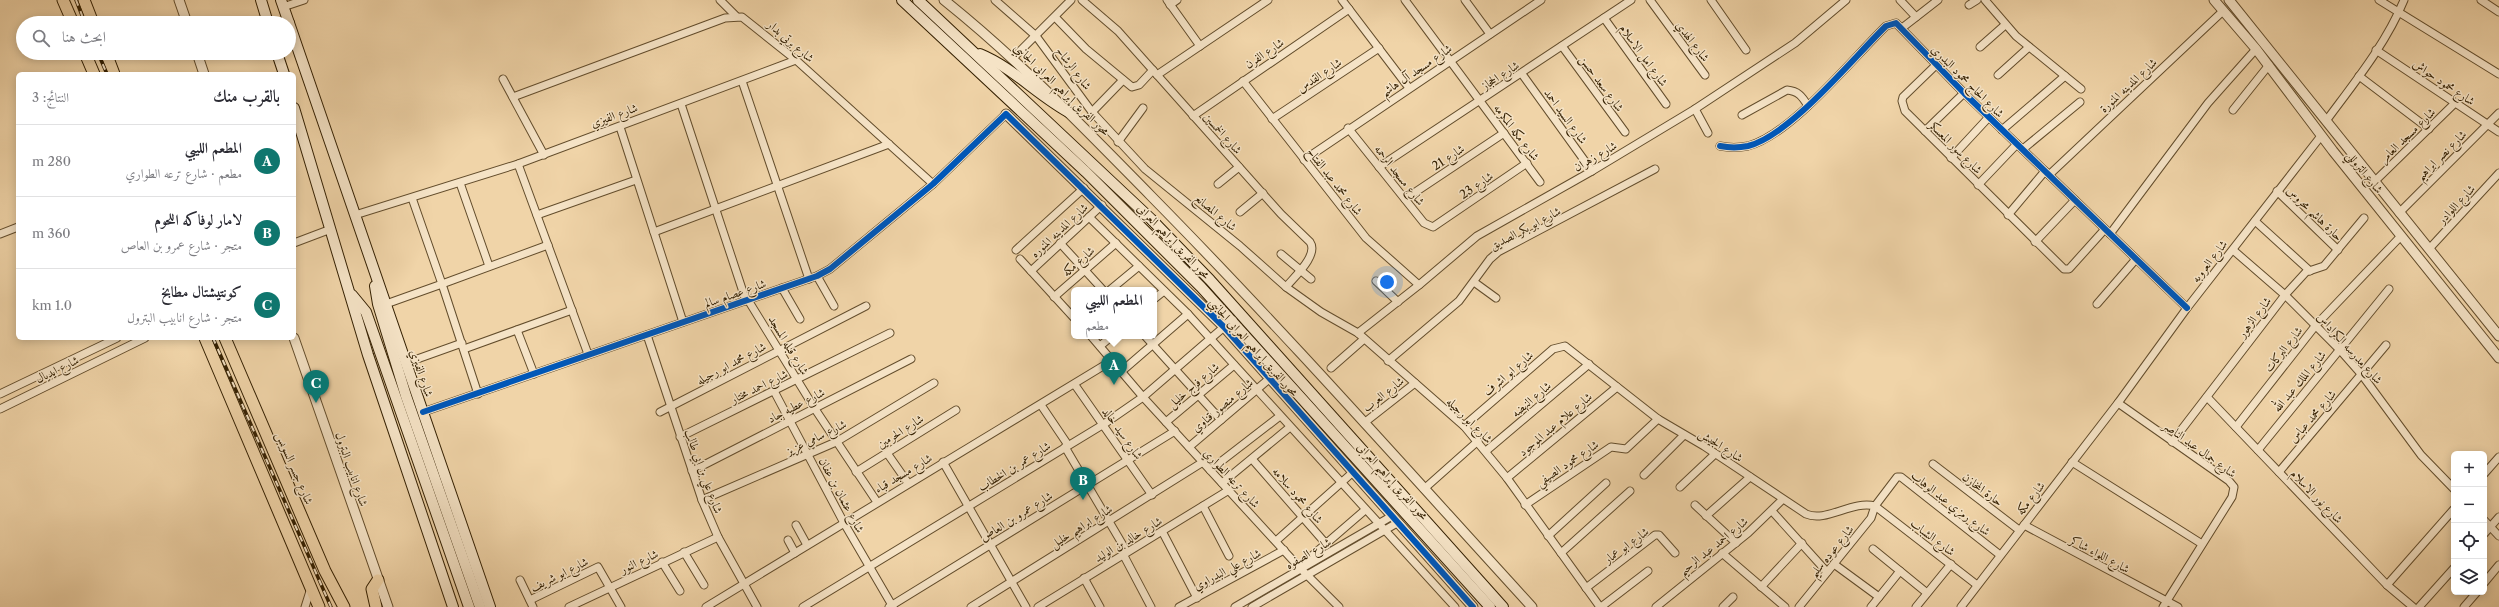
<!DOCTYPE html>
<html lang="ar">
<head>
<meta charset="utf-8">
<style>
	body { margin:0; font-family:"Libre Caslon Text",Amiri,serif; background:#f7f7f7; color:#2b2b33; direction:rtl }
	.controls { position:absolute; right:12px; bottom:12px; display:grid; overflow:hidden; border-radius:6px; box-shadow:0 2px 10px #0003 }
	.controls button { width:36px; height:36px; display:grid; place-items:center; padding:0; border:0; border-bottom:1px solid #e1e1e2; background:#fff; color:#2b2b33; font:20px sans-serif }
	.you { position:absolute; left:1387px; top:282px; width:14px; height:14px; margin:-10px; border:3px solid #fff; border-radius:50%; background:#1a73e8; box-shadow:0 0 0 6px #1a73e833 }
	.badge { display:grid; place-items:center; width:26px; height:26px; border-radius:50%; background:#0f766e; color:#fff; font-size:13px; font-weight:700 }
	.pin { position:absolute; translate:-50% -33px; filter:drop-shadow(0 1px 2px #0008) }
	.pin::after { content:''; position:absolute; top:21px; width:14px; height:12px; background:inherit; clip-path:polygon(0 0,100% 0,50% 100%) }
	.popup { position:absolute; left:1071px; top:287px; width:86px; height:52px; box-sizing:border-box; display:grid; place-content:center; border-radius:6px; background:#fff; filter:drop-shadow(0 1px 3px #0005); font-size:13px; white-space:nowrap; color:#7c7c81 }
	.popup b { font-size:15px; color:#2b2b33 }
	.popup::after { content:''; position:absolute; left:50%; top:100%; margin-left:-8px; border:8px solid transparent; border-top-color:#fff }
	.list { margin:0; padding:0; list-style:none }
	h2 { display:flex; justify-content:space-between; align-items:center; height:52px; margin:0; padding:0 16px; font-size:17px }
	h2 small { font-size:13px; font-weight:400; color:#7c7c81 }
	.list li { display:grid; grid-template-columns:26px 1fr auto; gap:12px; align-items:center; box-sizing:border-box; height:72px; padding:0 16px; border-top:1px solid #e1e1e2 }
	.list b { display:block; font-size:15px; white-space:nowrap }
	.list p { margin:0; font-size:13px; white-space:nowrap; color:#7c7c81 }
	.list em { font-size:13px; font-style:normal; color:#7c7c81 }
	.icon { flex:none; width:22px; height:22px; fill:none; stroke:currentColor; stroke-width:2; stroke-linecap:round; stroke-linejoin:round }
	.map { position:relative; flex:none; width:2499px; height:607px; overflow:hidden; direction:ltr }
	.search { position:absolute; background:#fff; box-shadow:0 2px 10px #0003; left:16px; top:16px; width:280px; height:44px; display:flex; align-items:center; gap:10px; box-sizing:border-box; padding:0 14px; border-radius:22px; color:#7c7c81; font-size:15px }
	.panel { position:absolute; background:#fff; box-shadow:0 2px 10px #0003; left:16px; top:72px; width:280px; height:268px; border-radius:6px; direction:rtl }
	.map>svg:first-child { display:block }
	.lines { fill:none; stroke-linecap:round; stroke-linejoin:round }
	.minor-casing { stroke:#634d2c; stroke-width:9 }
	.tertiary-casing { stroke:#634d2c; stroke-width:11 }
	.secondary-casing { stroke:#342002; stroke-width:12 }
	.primary-casing { stroke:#342002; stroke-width:13 }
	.minor { stroke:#f5e3c6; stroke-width:7 }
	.tertiary { stroke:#f5e3c6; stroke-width:9 }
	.secondary { stroke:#f5e3c6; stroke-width:10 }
	.primary { stroke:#f0d4a8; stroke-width:11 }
	.rail-casing { stroke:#342002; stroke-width:3.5 }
	.rail { stroke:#f5e3c6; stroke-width:2; stroke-dasharray:6; stroke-linecap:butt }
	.cycleway-casing { stroke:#f5e3c6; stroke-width:8 }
	.cycleway { stroke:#0057b8; stroke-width:6 }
	.labels { text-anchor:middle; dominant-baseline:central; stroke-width:3; stroke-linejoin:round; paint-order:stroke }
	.street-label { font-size:12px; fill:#342002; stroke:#f5e3c6 }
</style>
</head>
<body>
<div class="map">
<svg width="2499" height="607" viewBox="0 0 2499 607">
	<rect width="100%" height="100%" fill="#f0d4a8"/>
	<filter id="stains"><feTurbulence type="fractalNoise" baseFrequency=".005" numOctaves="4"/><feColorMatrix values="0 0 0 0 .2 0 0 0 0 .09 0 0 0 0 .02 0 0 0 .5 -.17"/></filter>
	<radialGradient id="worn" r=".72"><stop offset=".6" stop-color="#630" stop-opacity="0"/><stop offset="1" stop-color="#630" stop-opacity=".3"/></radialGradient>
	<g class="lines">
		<defs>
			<g id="minor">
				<polyline points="720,0 736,16"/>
				<polyline points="995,0 1036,36 1092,112 1145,169 1240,246 1286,287 1321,312 1358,333 1464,426 1507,478 1600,607"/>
				<path d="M1082,0L1118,31L1281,214L1310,242C1319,255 1294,277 1286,287"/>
				<polyline points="1167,0 1200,46"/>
				<polyline points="1342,0 1409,88"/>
				<polyline points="1405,0 1540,182"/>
				<polyline points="1465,0 1490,34"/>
				<polyline points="1650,0 1705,75"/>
				<polyline points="1711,0 1746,50"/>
				<polyline points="1900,0 1916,17"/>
				<polyline points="1985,0 2016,36 2081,89"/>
				<polyline points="2379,0 2499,74"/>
				<polyline points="2481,0 2499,12"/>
				<polyline points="1170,5 1177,0"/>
				<polyline points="1969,5 1977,0"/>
				<polyline points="283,7 304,0"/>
				<polyline points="1056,18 1086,49 1132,87 1139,85 1153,70"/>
				<polyline points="1604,18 1666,104"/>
				<polyline points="1902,28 1938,0"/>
				<polyline points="1562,46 1625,132"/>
				<polyline points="1980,47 2005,25"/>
				<polyline points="2376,50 2499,132"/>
				<polyline points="1013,58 1071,0"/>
				<polyline points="1936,65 1903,97 1902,101 1905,111 2064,269 2069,269 2105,229"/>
				<polyline points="1522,74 1592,171"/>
				<polyline points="1157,75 1268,0"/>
				<polyline points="1998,75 2029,47"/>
				<polyline points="2359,76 2429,129"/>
				<polyline points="503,79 544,155"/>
				<polyline points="742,81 809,279"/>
				<polyline points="1243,81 1366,238 1419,285"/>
				<polyline points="513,97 725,18 742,17 796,60 933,184"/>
				<polyline points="681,104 746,301"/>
				<polyline points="1695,109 1708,133"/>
				<polyline points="2233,110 2269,65"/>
				<polyline points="1092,112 1123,80"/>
				<path d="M1742,115L1787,90C1798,91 1802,96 1808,106"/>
				<polyline points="1193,116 1349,9"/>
				<polyline points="1272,119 1379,48"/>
				<path d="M2326,121C2354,83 2386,44 2404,0"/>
				<polyline points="620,127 683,322"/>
				<polyline points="1348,128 1424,223 1433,227 1527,163"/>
				<polyline points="2002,130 2065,76"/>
				<polyline points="1925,131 1964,93"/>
				<polyline points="1118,142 1143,108"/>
				<path d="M1720,146C1730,148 1738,148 1748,146C1791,135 1853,58 1886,26L1896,23L1964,93L2187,308"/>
				<polyline points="2023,149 2080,102"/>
				<polyline points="1951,158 1989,117"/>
				<polyline points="1304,160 1541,0"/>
				<polyline points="518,164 588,354"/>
				<polyline points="1379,167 1631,0"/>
				<polyline points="2049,175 2223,11"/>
				<polyline points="2374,182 2455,103"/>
				<polyline points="460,183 489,266"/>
				<polyline points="1218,184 1239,167"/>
				<polyline points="1978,185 2017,144"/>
				<polyline points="2277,191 2338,250"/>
				<polyline points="1405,199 1504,133"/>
				<polyline points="1240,212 1263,193"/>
				<polyline points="2399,213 2499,113"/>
				<polyline points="355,215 518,164 796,60"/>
				<polyline points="537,215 636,180"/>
				<polyline points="2008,215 2045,171"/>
				<polyline points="1089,217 1188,314 1455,607"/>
				<polyline points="2255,221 2310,271"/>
				<polyline points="654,232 889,144"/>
				<polyline points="0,234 18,227"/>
				<polyline points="2110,234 2208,103 2256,49"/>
				<polyline points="2035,242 2075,200"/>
				<polyline points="294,243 331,229"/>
				<polyline points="1060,243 1103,290"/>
				<polyline points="2429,249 2499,173"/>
				<polyline points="1016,250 1084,188"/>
				<polyline points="2233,250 2285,295 2340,350 2362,375 2421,455 2454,489"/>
				<polyline points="1281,254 1311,279"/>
				<polyline points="1020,259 1074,318"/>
				<polyline points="1031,271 1102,205"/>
				<polyline points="817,276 834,306"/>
				<polyline points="1376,281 1398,302"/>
				<polyline points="1474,282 1496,298"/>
				<polyline points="782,288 800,319"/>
				<polyline points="1110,290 1139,266"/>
				<polyline points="1054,297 1116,243"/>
				<polyline points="1154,299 1164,291"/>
				<polyline points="748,300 815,409 877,502"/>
				<polyline points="386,304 442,284 412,198"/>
				<polyline points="2097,304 2136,259"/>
				<polyline points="517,330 534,374"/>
				<polyline points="1358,333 1419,285 1477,236 1592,171 1695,109 1795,43 1846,0"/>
				<polyline points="647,335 702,500 718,537 757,607"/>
				<polyline points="1091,336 1143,397 1299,567 1339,607"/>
				<polyline points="1145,336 1221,420"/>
				<polyline points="1100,346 1112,336"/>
				<polyline points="464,349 572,310"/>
				<polyline points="1388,361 1459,301 1490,259 1498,252 1655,169"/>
				<polyline points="406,363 462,343"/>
				<polyline points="1331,368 1364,339"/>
				<polyline points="1122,371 1188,314"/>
				<polyline points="1075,385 1152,495"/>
				<polyline points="774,391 844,523 893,607"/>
				<polyline points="0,394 117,338"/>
				<polyline points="478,394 442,284 548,245"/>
				<polyline points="2207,397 2387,585 2413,607"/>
				<polyline points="2118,403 2229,481 2234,487 2232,497 2163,607"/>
				<polyline points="1041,405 1068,445"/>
				<polyline points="0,409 145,338"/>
				<polyline points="423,412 817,276 830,269 933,184 1006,114"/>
				<polyline points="660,412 866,306"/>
				<polyline points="1166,422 1234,365"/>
				<polyline points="1364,423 1415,383"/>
				<path d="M1464,426L1553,349L1565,346L1658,419L1704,446L1806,514C1826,523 1852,500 1875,506L1977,585"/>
				<polyline points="2236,427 2316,325 2401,236"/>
				<polyline points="680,437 890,333"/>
				<polyline points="2172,442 2285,295 2306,272 2324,266 2364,218"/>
				<polyline points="1065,447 1127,552"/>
				<polyline points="1189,447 1269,379"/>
				<polyline points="2258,450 2389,289"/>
				<polyline points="1486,451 1589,364"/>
				<polyline points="887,453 908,483"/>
				<polyline points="1252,459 1327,545"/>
				<polyline points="943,462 1026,607"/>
				<polyline points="2072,462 2202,544"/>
				<polyline points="1933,464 2019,530"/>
				<polyline points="1210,470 1280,416"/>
				<polyline points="692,471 911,359"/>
				<polyline points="856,472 956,410"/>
				<polyline points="2279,472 2386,345"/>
				<polyline points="2484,474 2499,457"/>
				<polyline points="1644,475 1684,435"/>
				<polyline points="1507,478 1617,387"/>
				<polyline points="1222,483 1290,427"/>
				<polyline points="1680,487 1715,454"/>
				<polyline points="1424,489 1478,441"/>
				<polyline points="702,500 836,442 934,383"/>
				<polyline points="1525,505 1611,447 1626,449 1658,419"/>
				<polyline points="1695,505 1736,543"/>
				<polyline points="1203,506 1229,556"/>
				<polyline points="1772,511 1827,572"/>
				<polyline points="1706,516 1750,477"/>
				<polyline points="2484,520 2499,536"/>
				<polyline points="796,525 807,545"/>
				<polyline points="2024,525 2178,607"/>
				<polyline points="1162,531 1197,598"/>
				<polyline points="2484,534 2499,517"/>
				<polyline points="1548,536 1606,483"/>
				<polyline points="788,540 795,553"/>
				<polyline points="1276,541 1352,473"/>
				<polyline points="1873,549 1927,593"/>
				<polyline points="684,552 704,585"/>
				<polyline points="1561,553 1630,491"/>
				<polyline points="1722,553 1785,607"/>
				<polyline points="1123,554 1151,607"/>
				<polyline points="662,562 680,591"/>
				<polyline points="1834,564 1879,597"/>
				<polyline points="1299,567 1365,510"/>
				<polyline points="1084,578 1100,607"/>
				<polyline points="520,580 533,607"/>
				<polyline points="2484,583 2499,565"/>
				<polyline points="2387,585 2454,509"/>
				<polyline points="1761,587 1802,543"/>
				<polyline points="1586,588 1655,535 1659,535 1675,553"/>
				<polyline points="530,600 598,567 621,607"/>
				<polyline points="305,607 311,588"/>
				<polyline points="569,607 718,537"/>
				<polyline points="706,607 1113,360"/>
				<polyline points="803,607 1104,424 1143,397 1224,327"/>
				<polyline points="889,607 1175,431"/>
				<polyline points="971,607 1203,462"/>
				<polyline points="1038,607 1229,490"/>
				<polyline points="1179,607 1284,550"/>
				<polyline points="1235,607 1392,516"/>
				<polyline points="1252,607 1397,523"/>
				<polyline points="1601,607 1648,571"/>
				<polyline points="1656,607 1748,533 1782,500"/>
				<polyline points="1723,607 1733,597"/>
				<polyline points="1799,607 1871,518 1875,506 1897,477 1901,477 2000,555"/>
				<polyline points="1871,607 1900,571"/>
				<polyline points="1916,607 1951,564"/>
				<polyline points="1961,607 2118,403 2187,308 2321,136"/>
				<polyline points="2419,607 2454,568"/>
				<polyline points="2464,607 2477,592"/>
			</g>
			<g id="tertiary">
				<polyline points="179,0 187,23"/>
				<path d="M944,0C1019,60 1084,128 1151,196C1282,329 1406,469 1532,607"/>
				<polyline points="2214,0 2256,49 2333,151 2499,358"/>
				<polyline points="2229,0 2499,336"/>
				<polyline points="197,53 204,74"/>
				<polyline points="1006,114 1224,327 1473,607"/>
				<polyline points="294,338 388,607"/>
			</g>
			<g id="secondary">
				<polyline points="261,0 268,23"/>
				<polyline points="281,0 289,23"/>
				<polyline points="902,0 1086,172 1201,287 1490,607"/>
				<polyline points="918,0 1151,219 1210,280 1503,607"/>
				<polyline points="289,23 490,607"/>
				<polyline points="277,53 284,74"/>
				<path d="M980,54C1014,68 1039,97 1072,114"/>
				<polyline points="294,108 368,355 453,607"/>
				<polyline points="375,286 378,304 406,396 480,607"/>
				<polyline points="352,295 366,312 469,607"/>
				<polyline points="1224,327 1232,321"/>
			</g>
			<g id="primary">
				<polyline points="63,0 73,23"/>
				<polyline points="84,0 93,23"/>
				<polyline points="85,53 94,74"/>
				<polyline points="106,53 114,74"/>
				<polyline points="205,338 319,607"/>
				<polyline points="225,338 325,571 344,607"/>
				<polyline points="376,607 372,589 378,580"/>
			</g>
		</defs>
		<use href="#minor" class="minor-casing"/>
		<use href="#tertiary" class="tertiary-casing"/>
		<use href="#secondary" class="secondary-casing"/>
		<use href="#primary" class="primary-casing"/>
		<use href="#minor" class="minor"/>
		<use href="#tertiary" class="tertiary"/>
		<use href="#secondary" class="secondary"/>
		<use href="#primary" class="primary"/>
		<defs>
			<g id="rail">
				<polyline points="76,0 85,23"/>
				<polyline points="98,53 107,74"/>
				<polyline points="213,338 331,607"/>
			</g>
		</defs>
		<use href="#rail" class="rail-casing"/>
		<use href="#rail" class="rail"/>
		<defs>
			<g id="cycleway">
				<path d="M1720,146C1730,148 1738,148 1748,146C1791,135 1853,58 1886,26L1896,23L1964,93L2187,308"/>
				<polyline points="423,412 817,276 830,269 933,184 1006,114 1224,327 1473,607"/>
			</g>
		</defs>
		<use href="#cycleway" class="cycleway-casing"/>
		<use href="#cycleway" class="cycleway"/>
	</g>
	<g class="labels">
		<g class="street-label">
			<text transform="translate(791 41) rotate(41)">شارع برتي بدار</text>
			<text transform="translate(1693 41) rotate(53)">شارع الهدي</text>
			<text transform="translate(1264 53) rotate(-34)">شارع الفرن</text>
			<text transform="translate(1644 55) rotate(54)">شارع امل الاسلام</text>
			<text transform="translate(1074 68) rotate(53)">شارع الرشاح</text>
			<text transform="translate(1416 70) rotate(-34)">شارع مسجد آل هاشم</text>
			<text transform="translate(1319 75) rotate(-34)">شارع القدس</text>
			<text transform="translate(1500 75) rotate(-33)">شارع الحجاز</text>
			<text transform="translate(1968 81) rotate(45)">شارع الحاج محمود البدري</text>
			<text transform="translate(2444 82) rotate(34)">شارع محمود حواش</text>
			<text transform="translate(1602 83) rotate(54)">شارع سعد حسن</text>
			<text transform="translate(2128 85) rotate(-43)">شارع المدينه المنورة</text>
			<text transform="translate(1062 89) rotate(44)">محور الفريق إبراهيم العرابى الجانبي</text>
			<text transform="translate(614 115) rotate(-20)">شارع الفيزي</text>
			<text transform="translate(1566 116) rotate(54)">شارع السيد احمد</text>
			<text transform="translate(1517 132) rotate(53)">شارع مكه المكرمه</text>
			<text transform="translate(1223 133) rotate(48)">شارع الخمسين</text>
			<text transform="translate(2407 135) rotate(-44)">شارع مسجد العامر</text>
			<text transform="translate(1956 147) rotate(45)">شارع سور المعسكر</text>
			<text transform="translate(2441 155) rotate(-45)">شارع نصر ابراهيم</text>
			<text transform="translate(1595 156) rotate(-30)">شارع زهران</text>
			<text transform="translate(1448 157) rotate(-34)">شارع 21</text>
			<text transform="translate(2365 172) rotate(51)">شارع التروللي</text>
			<text transform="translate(1400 175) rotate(52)">شارع مسجد الرحمه</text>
			<text transform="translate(1335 181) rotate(52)">شارع محمد عبد الفتاح</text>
			<text transform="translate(1476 185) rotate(-35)">شارع 23</text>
			<text transform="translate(2456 204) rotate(-47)">شارع اللوادر</text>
			<text transform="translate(1216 212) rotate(40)">شارع المصانع</text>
			<text transform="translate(2315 213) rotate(44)">حارة هاشم محروس</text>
			<text transform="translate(1525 228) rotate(-28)">شارع ابو بكر الصديق</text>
			<text transform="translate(1059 230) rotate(-43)">شارع المدينه المنوره</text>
			<text transform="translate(1174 241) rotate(46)">محور الفريق إبراهيم العرابى</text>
			<text transform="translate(1078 261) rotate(-41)">شارع مكه</text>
			<text transform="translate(2209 261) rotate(-52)">شارع العروبه</text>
			<text transform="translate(735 293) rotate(-19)">شارع عصام سالم</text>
			<text transform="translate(2254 317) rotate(-53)">شارع الزهور</text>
			<text transform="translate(789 345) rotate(59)">شارع قبله المسجد</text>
			<text transform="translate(1254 347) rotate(48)">محور الفريق إبراهيم العرابى الجانبي</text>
			<text transform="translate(2350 348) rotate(48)">شارع مدرسه الكراداس</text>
			<text transform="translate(2283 349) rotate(-52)">شارع البركات</text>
			<text transform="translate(731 363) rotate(-28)">شارع محمد ابو رجيله</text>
			<text transform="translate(57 369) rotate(-26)">شارع ايديال</text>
			<text transform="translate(422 373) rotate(71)">شارع الفيزي</text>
			<text transform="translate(1508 373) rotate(-41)">شارع ابو اشرف</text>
			<text transform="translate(2299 381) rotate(-50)">شارع الملك عبد الله</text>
			<text transform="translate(1193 385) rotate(-40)">شارع فرج خليل</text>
			<text transform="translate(759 386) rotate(-26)">شارع احمد مختار</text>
			<text transform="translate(1383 394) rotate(-38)">شارع العرب</text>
			<text transform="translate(1531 399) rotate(-40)">شارع النهضه</text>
			<text transform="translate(796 405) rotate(-27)">شارع عطيه جاد</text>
			<text transform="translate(1222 405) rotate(-40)">شارع منصور قناوي</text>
			<text transform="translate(2312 416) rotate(-49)">شارع محمد عباس</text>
			<text transform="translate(1470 420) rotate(45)">شارع ابو رجيله</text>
			<text transform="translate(1555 424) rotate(-40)">شارع علام عبد الموجود</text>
			<text transform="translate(900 431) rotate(-32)">شارع الحرمين</text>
			<text transform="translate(1123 433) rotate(55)">شارع سيد خالد</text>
			<text transform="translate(816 437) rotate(-26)">شارع سامي عزيز</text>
			<text transform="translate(1721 445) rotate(33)">شارع الجيش</text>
			<text transform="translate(2200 449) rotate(36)">شارع جمال عبد الناصر</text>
			<text transform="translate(1567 463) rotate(-34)">شارع محمود الصيفي</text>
			<text transform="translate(1014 466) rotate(-32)">شارع عمر بن الخطاب</text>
			<text transform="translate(295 468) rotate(67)">شارع جسر السويس</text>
			<text transform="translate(352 469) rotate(71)">شارع انابيب البترول</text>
			<text transform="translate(704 471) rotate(70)">شارع علي بن ابي طالب</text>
			<text transform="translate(903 473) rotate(-31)">شارع مسجد قباء</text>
			<text transform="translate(1232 478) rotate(47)">شارع ترعه الطواري</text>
			<text transform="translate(1393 481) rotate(48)">محور الفريق إبراهيم العرابى</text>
			<text transform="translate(1983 489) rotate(37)">حارة المخازن</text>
			<text transform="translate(842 495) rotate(62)">شارع عثمان بن عفان</text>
			<text transform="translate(1298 495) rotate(49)">شارع محمود سلامه</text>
			<text transform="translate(2317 496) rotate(46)">شارع نور الاسلام</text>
			<text transform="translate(2030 498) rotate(-52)">شارع مكه</text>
			<text transform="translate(1951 503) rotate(38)">شارع رمزي عبد الوهاب</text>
			<text transform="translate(1016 516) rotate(-32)">شارع عمرو بن العاص</text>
			<text transform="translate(1081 526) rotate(-32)">شارع ابراهيم خليل</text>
			<text transform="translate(1933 537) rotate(37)">شارع الشباب</text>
			<text transform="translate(1128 539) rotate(-31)">شارع خالد بن الوليد</text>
			<text transform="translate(1626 545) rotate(-36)">شارع ابو عمار</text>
			<text transform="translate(1713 546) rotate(-39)">شارع احمد عبد الرحيم</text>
			<text transform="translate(1831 551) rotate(-51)">شارع عوده سليم</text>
			<text transform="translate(1308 553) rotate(-30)">شارع الصفوه</text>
			<text transform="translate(2100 554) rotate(28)">شارع اللواء شاكر</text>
			<text transform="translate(639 561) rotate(-25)">شارع النور</text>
			<text transform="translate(1227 569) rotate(-28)">شارع علي البدراوي</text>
			<text transform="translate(559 574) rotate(-26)">شارع ابو شريف</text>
		</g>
	</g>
	<rect width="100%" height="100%" filter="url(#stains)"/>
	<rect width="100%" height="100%" fill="url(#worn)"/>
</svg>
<div class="controls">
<button>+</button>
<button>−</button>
<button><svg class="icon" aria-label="locate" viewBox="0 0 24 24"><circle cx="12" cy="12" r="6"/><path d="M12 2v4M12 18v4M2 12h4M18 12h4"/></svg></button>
<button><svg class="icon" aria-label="layers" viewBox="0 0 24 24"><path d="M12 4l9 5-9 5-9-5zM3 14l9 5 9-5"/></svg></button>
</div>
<div class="you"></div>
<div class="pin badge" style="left:1114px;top:385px">A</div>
<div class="popup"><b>المطعم الليبي</b>مطعم</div>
<div class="pin badge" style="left:1083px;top:500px">B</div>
<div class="pin badge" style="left:316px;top:403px">C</div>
<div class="search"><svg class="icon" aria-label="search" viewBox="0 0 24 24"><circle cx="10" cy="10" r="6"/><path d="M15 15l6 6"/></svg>ابحث هنا</div>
<section class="panel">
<h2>بالقرب منك<small>النتائج: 3</small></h2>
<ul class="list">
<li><span class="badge">A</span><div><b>المطعم الليبي</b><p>مطعم · شارع ترعه الطواري</p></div><em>280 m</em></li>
<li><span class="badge">B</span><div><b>لامار لوفاكه اللحوم</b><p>متجر · شارع عمرو بن العاص</p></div><em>360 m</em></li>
<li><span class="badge">C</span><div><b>كونتيشتال مطابخ</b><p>متجر · شارع انابيب البترول</p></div><em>1.0 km</em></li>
</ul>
</section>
</div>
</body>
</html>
